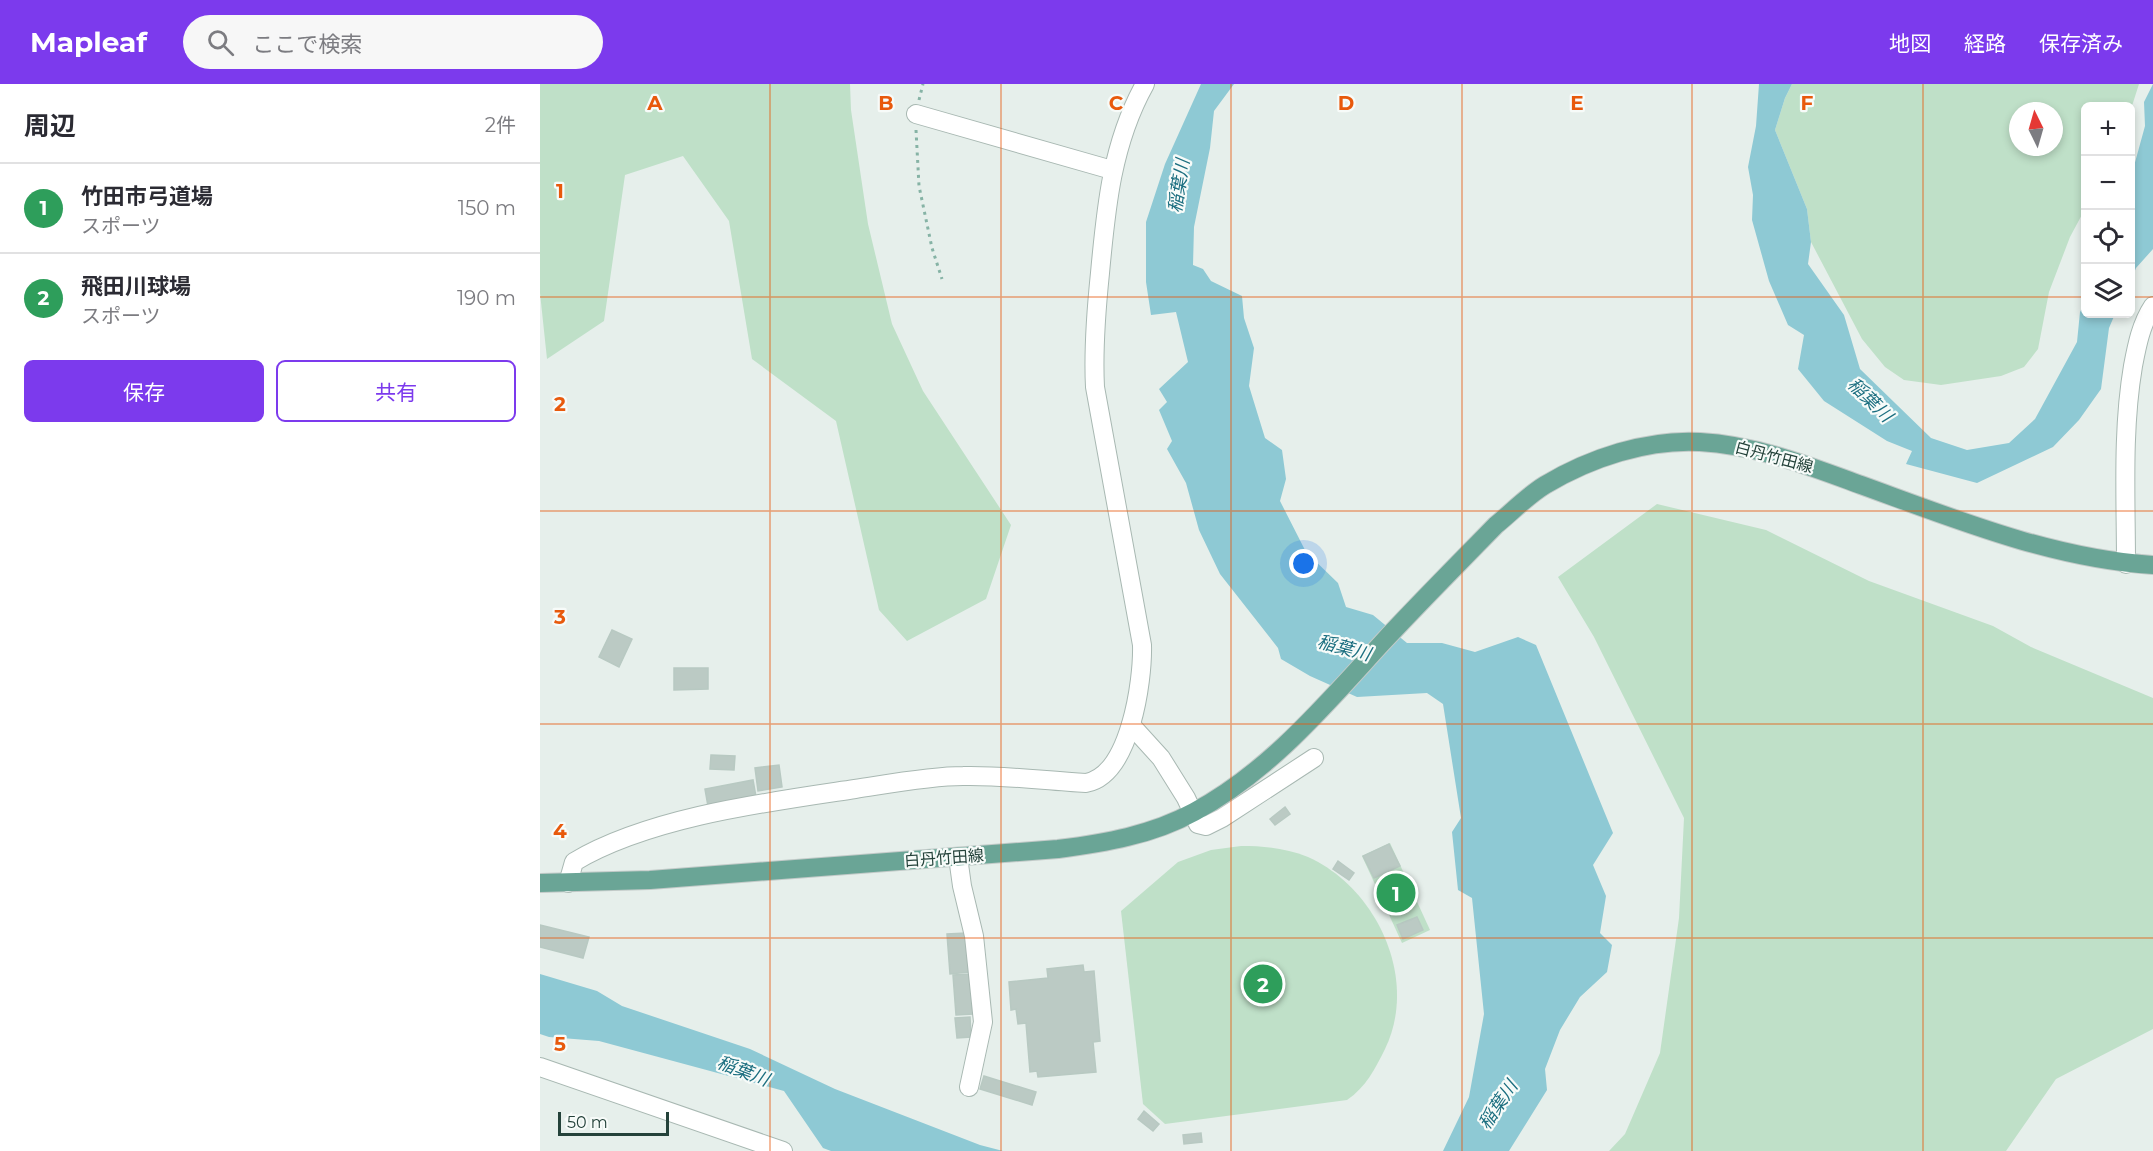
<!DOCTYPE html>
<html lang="ja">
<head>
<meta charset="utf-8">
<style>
	body { margin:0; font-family:Montserrat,"Noto Sans JP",sans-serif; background:#f7f7f7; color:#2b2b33 }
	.controls { position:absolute; right:18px; top:18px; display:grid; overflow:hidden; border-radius:9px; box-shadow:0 3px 9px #0003 }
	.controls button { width:54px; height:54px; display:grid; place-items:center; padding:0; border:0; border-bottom:2px solid #e1e1e2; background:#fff; color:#2b2b33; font:30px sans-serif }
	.compass { position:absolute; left:1469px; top:18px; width:54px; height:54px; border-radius:50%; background:#fff; box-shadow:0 3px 9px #0003; rotate:355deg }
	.scale { position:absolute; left:18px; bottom:15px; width:111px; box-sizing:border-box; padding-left:6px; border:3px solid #24423a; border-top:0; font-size:16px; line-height:21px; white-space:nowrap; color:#24423a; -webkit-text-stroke:4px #f7fbf9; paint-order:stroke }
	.you { position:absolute; left:764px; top:480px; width:21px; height:21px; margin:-15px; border:4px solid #fff; border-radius:50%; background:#1a73e8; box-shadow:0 0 0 9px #1a73e833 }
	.badge { display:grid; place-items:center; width:39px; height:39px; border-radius:50%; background:#7c3aed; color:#fff; font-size:20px; font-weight:700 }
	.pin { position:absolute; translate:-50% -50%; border:3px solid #fff; box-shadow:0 2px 6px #0006 }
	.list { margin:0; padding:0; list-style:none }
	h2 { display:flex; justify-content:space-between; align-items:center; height:78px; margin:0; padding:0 24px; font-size:26px }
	h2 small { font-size:20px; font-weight:400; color:#7c7c81 }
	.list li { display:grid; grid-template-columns:39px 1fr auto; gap:18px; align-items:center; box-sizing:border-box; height:90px; padding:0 24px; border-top:2px solid #e1e1e2 }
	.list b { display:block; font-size:22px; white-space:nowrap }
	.list p { margin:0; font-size:20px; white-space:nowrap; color:#7c7c81 }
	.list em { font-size:20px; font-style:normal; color:#7c7c81 }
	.actions { display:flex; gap:12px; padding:18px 24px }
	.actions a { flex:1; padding:14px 0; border:2px solid #7c3aed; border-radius:9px; text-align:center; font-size:21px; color:#7c3aed }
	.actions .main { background:#7c3aed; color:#fff }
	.icon { flex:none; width:33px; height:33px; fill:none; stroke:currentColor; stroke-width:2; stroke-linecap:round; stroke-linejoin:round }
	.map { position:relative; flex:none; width:1613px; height:1067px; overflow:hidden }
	header { display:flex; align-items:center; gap:36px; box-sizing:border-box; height:84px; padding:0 30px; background:#7c3aed; color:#fff }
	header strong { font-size:28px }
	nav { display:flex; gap:33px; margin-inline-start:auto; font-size:21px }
	.search { width:420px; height:54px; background:#f7f7f7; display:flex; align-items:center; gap:15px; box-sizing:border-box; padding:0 21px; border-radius:33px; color:#7c7c81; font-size:22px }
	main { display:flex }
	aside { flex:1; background:#fff }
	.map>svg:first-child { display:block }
	.green { fill:#bfe0c8; fill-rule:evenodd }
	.water { fill:#8ec9d4 }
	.building { fill:#bbcac4; stroke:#b8c9c2; stroke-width:1.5 }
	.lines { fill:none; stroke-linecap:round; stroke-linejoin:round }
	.minor-casing { stroke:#a8b8b2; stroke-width:20 }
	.major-casing { stroke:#c2cac8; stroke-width:20 }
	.path { stroke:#86b3a5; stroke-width:3; stroke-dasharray:3 4.5; stroke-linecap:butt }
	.minor { stroke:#fff; stroke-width:18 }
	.major { stroke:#6aa596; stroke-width:18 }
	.grid { fill:none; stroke:#e8590c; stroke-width:1.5; stroke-opacity:0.55 }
	.labels { text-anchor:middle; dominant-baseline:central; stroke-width:4.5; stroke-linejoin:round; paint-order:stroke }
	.street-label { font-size:16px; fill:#24423a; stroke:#f7fbf9 }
	.water-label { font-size:18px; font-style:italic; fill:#1c6f80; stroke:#f7fbf9 }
	.grid-label { font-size:20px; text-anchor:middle; font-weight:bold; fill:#e8590c; stroke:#f7fbf9; stroke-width:4.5; stroke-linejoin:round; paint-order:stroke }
</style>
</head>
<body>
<header>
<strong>Mapleaf</strong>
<div class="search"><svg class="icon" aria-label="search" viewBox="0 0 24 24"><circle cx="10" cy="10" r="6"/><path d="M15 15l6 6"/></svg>ここで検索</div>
<nav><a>地図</a><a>経路</a><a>保存済み</a></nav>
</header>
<main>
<aside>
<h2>周辺<small>2件</small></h2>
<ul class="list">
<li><span class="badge" style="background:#2e9e5b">1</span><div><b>竹田市弓道場</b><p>スポーツ</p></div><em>150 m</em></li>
<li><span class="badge" style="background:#2e9e5b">2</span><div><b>飛田川球場</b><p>スポーツ</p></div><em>190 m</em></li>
</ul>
<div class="actions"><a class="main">保存</a><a>共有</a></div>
</aside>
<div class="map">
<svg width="1613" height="1067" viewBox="0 0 1613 1067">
	<rect width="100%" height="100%" fill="#e6efeb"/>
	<g class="green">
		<polygon points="0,0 310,0 311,26 328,140 352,240 383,307 471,441 446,515 367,557 339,526 296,337 212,275 189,137 143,72 85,91 64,237 7,275 0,209"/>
		<path d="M1252,0H1599L1591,25L1590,22H1546L1545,125L1530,153L1509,208L1498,265L1484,283L1461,292L1401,301L1364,296L1345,283L1322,255L1271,158L1267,125L1235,46L1245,14ZM1478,27H1514V63H1478Z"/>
		<polygon points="1117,420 1226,446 1329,497 1453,542 1491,563 1613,614 1613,945 1516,995 1466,1067 1069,1067 1085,1050 1120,969 1139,834 1144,734 1054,553 1018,493"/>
		<polygon points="850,759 890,846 862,859 822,772"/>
		<path d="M701,762C724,762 746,764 768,773C837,804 879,895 845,965C835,985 826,1003 807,1016L625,1040L603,1020L581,827L638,778L671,766Z"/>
	</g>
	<g class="water">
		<polygon points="661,0 694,0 674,27 670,64 654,143 653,181 663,185 671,197 702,212 704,234 714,264 709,302 725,354 742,366 746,395 740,417 766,468 798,499 806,523 833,531 867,559 902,559 935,568 978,553 996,561 1073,749 1053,781 1066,812 1060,849 1072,861 1067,888 1040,913 1020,946 1005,985 1007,1006 969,1067 903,1067 929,1013 944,930 932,814 918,806 912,748 921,734 903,620 887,609 817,613 770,592 741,575 738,564 680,490 659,446 646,399 627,365 632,357 619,326 627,318 619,305 648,278 636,228 611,231 606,198 606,138 625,80"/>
		<polygon points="1219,0 1252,0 1245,14 1235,46 1267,125 1271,158 1268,180 1304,231 1320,285 1391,354 1427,366 1469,359 1495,335 1537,258 1540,228 1545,219 1546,230 1575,230 1569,244 1561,305 1539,336 1513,363 1437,399 1366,380 1372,367 1347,357 1284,317 1258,285 1264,251 1248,241 1229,197 1212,136 1213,111 1208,83 1216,42"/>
		<polygon points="1613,0 1613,165 1596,184 1591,196 1590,131 1594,115 1591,93 1605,42 1604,18"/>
		<polygon points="0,890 57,907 82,922 210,965 295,1005 440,1061 463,1067 291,1067 283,1064 244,1007 59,957 9,953 0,950"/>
	</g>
	<g class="building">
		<polygon points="72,546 92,555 79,583 59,573"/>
		<polygon points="134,584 168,584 168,605 134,606"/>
		<polygon points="171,671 195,672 194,686 170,685"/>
		<polygon points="239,681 242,703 218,707 215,684"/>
		<polygon points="213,696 216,713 168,722 165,705"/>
		<polygon points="745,723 750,730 735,741 730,735"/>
		<polygon points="849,760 860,782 834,794 823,772"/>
		<polygon points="798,777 814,789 809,796 793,785"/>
		<polygon points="877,833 883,846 863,855 857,841"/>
		<polygon points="0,841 49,853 43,874 0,863"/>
		<polygon points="426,849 429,888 410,890 407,850"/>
		<polygon points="543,881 544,888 554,887 560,957 553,958 556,988 498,993 497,987 490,988 486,939 478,940 476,925 471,926 469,898 508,894 507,885"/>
		<polygon points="430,890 433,930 416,931 413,891"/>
		<polygon points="430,933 431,953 417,954 415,934"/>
		<polygon points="444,992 496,1008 492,1021 440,1005"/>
		<polygon points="604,1027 619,1040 613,1047 598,1035"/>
		<polygon points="661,1049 662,1058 644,1060 643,1051"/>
	</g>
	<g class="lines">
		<defs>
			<g id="minor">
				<polyline points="376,30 572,86"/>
				<path d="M1586,480C1586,414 1582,347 1593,282C1597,261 1601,240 1613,222"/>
				<polyline points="591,641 621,674 646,714 658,740 666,742 682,734 774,674"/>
				<polyline points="418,773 422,802 434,852 443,938 429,1003"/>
				<path d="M28,799L34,778C109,733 228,718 315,705C348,700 390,692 423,692C464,691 506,697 546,699C590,691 603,597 602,561L555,303C553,265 556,228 560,189C566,123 572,59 605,0"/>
				<polyline points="0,983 243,1067"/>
			</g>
			<path id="major" d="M0,799L110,796L518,765C565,759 612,751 654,728C729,688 785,621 842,559C879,519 918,480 956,441C972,428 987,412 1005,401C1050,374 1107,355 1160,358C1216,361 1269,382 1321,401C1415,435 1513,475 1613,481"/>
		</defs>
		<use href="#minor" class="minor-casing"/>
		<use href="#major" class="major-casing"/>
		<g class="path">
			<polyline points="379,16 383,0"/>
			<polyline points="376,46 379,102 392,164 402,195"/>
		</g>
		<use href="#minor" class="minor"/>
		<use href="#major" class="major"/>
	</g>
	<path class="grid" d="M230,0V1067M461,0V1067M691,0V1067M922,0V1067M1152,0V1067M1383,0V1067M0,213H1546M1590,213H1613M0,427H1613M0,640H1613M0,854H1613"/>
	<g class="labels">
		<g class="street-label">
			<text transform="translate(1234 373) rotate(15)">白丹竹田線</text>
			<text transform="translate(404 774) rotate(-4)">白丹竹田線</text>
		</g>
		<g class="water-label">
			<text transform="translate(639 102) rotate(-81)">稲葉川</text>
			<text transform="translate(1330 316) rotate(44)">稲葉川</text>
			<text transform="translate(804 564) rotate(15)">稲葉川</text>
			<text transform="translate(203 987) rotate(21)">稲葉川</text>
			<text transform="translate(958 1021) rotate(-56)">稲葉川</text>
		</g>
	</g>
	<g class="grid-label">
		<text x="115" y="26">A</text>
		<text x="346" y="26">B</text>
		<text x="576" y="26">C</text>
		<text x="806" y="26">D</text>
		<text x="1037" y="26">E</text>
		<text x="1267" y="26">F</text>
		<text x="20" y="114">1</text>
		<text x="20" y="327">2</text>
		<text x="20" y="540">3</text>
		<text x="20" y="754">4</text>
		<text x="20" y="967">5</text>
	</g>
</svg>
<div class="controls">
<button>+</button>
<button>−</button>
<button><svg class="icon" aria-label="locate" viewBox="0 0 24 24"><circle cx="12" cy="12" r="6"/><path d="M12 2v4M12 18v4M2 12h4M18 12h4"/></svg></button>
<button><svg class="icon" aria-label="layers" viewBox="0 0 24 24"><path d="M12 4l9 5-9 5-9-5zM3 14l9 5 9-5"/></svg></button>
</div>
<svg class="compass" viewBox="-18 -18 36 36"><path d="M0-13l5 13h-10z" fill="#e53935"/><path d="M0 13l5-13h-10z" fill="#7c7c81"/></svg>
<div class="scale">50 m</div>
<div class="you"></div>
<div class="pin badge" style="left:856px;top:809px;background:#2e9e5b">1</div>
<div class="pin badge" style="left:723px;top:900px;background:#2e9e5b">2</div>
</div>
</main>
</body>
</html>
